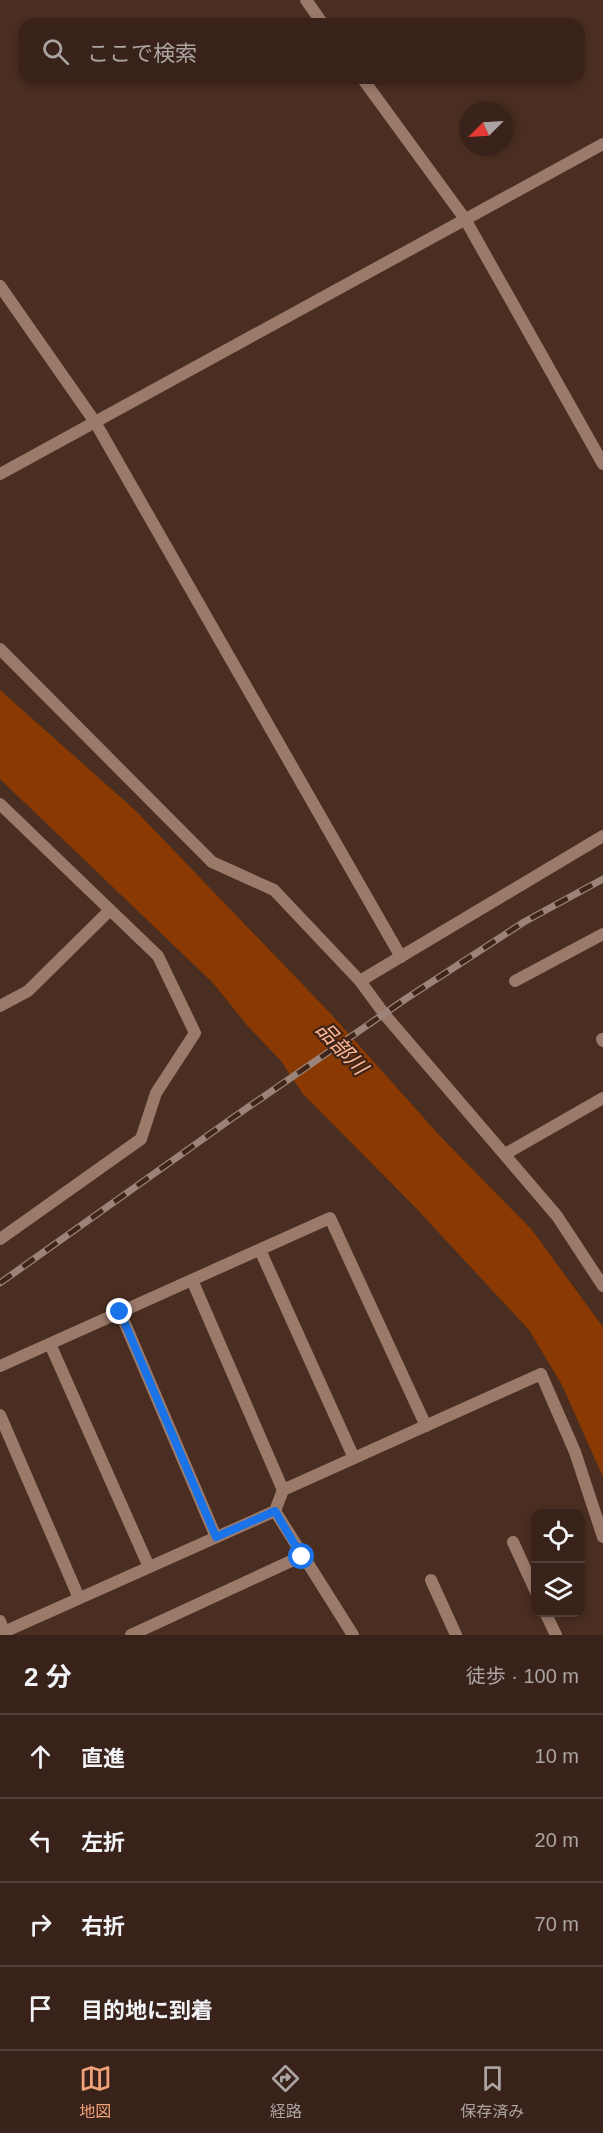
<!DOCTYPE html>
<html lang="ja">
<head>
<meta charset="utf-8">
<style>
	body { margin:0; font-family:Arial,"Noto Sans JP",sans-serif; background:#432f26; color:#f1f3f6 }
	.controls { position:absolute; right:18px; bottom:18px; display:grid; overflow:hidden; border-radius:12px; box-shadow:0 3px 9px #0003 }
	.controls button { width:54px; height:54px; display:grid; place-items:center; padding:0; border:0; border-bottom:2px solid #523f38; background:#382219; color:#f1f3f6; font:30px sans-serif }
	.compass { position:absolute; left:459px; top:102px; width:54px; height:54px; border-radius:50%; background:#382219; box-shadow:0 3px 9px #0003; rotate:246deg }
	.stop { position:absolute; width:18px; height:18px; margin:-14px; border:4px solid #1a73e8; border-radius:50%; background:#fff }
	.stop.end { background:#1a73e8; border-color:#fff; box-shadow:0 2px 6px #0008 }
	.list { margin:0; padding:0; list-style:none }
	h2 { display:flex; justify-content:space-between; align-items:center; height:78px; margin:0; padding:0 24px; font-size:26px }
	h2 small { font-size:20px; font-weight:400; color:#aba4a2 }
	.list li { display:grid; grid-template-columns:39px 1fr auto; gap:18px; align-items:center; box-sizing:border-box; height:84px; padding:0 24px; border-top:2px solid #523f38 }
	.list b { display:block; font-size:22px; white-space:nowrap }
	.list em { font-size:20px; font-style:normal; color:#aba4a2 }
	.icon { flex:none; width:33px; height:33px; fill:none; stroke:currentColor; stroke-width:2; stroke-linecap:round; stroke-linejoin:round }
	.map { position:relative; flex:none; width:603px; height:1635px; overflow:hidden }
	.search { position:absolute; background:#382219; box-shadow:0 3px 9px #0003; left:18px; right:18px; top:18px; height:66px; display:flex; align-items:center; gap:15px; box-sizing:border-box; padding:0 21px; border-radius:18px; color:#aba4a2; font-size:22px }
	.sheet { height:414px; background:#382219 }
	nav { display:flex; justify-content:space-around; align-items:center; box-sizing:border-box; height:84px; border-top:2px solid #523f38; background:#382219; font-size:16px; color:#aba4a2 }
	nav a { display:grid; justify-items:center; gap:3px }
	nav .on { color:#f1a27b }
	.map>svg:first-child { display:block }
	.water { fill:#893901 }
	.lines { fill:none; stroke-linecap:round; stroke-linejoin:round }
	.service { stroke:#9b7a6a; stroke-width:12 }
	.minor { stroke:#9b7a6a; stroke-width:12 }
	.tertiary { stroke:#9b7a6a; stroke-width:12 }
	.rail-casing { stroke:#9a8378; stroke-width:7 }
	.rail { stroke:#3f2417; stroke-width:4.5; stroke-dasharray:14; stroke-linecap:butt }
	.route { stroke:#1a73e8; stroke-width:8 }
	.labels { text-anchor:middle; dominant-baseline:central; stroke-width:4.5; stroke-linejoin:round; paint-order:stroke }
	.water-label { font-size:21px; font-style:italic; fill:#fdb896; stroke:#3f2417 }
</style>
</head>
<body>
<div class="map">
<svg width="603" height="1635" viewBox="0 0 603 1635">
	<rect width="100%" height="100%" fill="#4a2e21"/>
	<polygon class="water" points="0,690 135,810 331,1014 440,1136 532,1230 603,1327 603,1477 562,1385 529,1330 415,1207 303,1094 281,1061 246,1024 213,983 0,779"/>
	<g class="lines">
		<g class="service">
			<polyline points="260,1250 354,1458"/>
			<polyline points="192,1280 283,1490"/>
			<polyline points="120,1312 216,1537"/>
			<polyline points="50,1344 149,1567"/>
			<polyline points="0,1366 330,1218 426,1426"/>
			<polyline points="0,1415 79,1598"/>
			<polyline points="275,1511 353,1635"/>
			<polyline points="513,1542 536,1592"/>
			<polyline points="431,1580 456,1635"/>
			<polyline points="545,1612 556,1635"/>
			<polyline points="0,1621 4,1632 275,1511 283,1490 541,1374"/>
			<polyline points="131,1635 302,1556"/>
		</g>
		<g class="minor">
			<polyline points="306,0 323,24"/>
			<polyline points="362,78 465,219 603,464"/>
			<polyline points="0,286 95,422 401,957"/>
			<polyline points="0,474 603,144"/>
			<polyline points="0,649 212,862 274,890 360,981 603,836"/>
			<polyline points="0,804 158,956 195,1033 156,1093 141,1139 0,1239"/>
			<polyline points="515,981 603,934"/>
			<polyline points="0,1006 28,991 110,910"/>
			<polyline points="602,1039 603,1041"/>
			<polyline points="505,1154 603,1098"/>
			<polyline points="541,1374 575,1452 603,1537"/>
		</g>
		<polyline class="tertiary" points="360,981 385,1015 557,1216 603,1286"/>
		<defs>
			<polyline id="rail" points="0,1283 231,1119 407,998 524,922 603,879"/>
		</defs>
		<use href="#rail" class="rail-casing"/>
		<use href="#rail" class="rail"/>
	</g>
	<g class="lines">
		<polyline class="route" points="120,1312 216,1537 275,1511 302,1557"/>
	</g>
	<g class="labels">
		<g class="water-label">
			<text transform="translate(342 1048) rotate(47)">品部川</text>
		</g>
	</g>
</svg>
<div class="controls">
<button><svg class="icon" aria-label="locate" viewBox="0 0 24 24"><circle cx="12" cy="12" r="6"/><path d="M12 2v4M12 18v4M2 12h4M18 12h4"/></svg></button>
<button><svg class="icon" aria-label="layers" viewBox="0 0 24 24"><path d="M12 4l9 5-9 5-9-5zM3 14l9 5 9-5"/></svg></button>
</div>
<svg class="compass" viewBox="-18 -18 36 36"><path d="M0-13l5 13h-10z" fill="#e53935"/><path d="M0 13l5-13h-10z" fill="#aba4a2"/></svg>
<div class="stop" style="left:302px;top:1557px"></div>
<div class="stop end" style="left:120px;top:1312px"></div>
<div class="search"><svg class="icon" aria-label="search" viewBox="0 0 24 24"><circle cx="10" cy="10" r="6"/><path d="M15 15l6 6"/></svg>ここで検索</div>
</div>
<section class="sheet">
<h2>2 分<small>徒歩 · 100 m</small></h2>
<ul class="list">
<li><svg class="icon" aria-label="ahead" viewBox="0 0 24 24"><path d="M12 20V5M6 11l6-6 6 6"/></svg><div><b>直進</b></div><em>10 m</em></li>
<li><svg class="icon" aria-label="left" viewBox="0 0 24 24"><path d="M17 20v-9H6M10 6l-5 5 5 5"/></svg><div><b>左折</b></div><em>20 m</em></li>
<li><svg class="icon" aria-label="right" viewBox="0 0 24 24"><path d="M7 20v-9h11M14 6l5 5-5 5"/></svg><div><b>右折</b></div><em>70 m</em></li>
<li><svg class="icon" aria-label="arrive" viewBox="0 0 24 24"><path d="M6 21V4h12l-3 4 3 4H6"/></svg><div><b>目的地に到着</b></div></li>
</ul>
</section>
<nav>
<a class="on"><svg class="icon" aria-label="map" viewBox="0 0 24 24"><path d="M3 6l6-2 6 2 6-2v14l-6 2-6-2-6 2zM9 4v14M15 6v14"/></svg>地図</a>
<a><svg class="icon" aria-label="directions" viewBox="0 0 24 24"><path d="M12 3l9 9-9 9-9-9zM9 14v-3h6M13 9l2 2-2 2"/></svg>経路</a>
<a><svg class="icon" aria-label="saved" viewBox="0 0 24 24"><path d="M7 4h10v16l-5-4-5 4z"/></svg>保存済み</a>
</nav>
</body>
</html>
